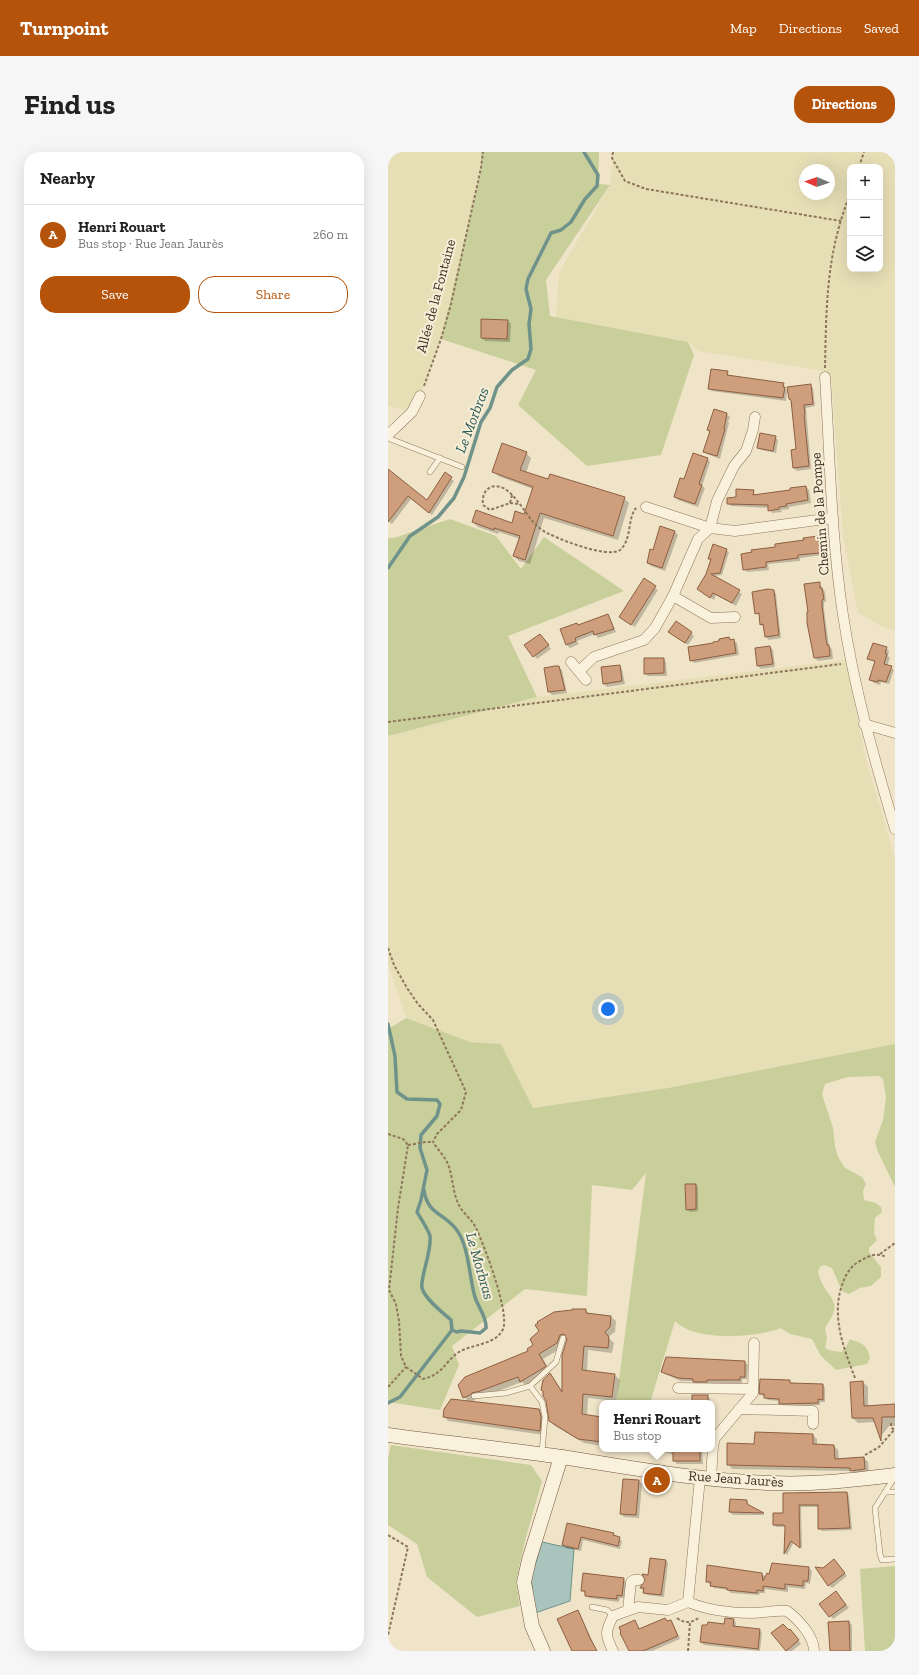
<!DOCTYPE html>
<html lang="en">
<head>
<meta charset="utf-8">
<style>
	body { margin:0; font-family:"Zilla Slab",serif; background:#f6f6f6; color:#222 }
	.controls { position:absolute; right:12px; top:12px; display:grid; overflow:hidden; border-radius:8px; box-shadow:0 4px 16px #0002 }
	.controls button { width:36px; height:36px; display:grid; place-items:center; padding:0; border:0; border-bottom:1px solid #e0e0e0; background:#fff; color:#222; font:20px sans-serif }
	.compass { position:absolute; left:411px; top:12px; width:36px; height:36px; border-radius:50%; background:#fff; box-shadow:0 4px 16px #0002; rotate:272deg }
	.you { position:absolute; left:220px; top:857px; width:14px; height:14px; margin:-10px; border:3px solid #fff; border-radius:50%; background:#1a73e8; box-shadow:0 0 0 6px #1a73e833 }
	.badge { display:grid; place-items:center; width:26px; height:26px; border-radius:50%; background:#b45309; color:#fff; font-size:13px; font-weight:700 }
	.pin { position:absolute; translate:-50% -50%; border:2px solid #fff; box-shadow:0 1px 4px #0006 }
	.popup { position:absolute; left:211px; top:1248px; width:116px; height:52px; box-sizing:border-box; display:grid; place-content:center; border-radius:8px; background:#fff; filter:drop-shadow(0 1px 3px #0005); font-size:13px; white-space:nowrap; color:#767676 }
	.popup b { font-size:15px; color:#222 }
	.popup::after { content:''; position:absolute; left:50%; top:100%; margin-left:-8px; border:8px solid transparent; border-top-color:#fff }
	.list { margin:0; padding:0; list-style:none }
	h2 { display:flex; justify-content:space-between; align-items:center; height:52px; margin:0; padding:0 16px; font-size:17px }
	h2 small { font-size:13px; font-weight:400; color:#767676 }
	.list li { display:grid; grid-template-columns:26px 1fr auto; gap:12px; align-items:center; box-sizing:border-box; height:60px; padding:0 16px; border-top:1px solid #e0e0e0 }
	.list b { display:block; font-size:15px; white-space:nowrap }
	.list p { margin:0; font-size:13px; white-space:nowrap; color:#767676 }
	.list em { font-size:13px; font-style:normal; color:#767676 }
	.actions { display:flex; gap:8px; padding:12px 16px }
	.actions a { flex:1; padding:9px 0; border:1px solid #b45309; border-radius:16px; text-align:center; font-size:14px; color:#b45309 }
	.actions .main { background:#b45309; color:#fff }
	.icon { flex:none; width:22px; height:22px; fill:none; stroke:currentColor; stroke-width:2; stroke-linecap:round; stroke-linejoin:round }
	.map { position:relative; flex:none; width:507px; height:1499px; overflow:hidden; border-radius:16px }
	header { display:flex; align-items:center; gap:24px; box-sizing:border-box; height:56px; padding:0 20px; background:#b45309; color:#fff }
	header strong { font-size:19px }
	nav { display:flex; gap:22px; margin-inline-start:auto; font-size:14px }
	.intro { display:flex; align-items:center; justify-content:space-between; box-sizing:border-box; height:96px; padding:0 24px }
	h1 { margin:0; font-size:28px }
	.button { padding:10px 18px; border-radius:16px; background:#b45309; color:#fff; font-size:14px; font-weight:700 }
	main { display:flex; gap:24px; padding:0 24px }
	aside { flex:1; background:#fff; border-radius:16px; box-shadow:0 4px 16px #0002 }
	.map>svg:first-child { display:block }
	.farmland { fill:#e6deb5; fill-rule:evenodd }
	.green { fill:#c9cf9b }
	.water { fill:#a9c4bc; stroke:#6f938a }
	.shadow { fill:#0003 }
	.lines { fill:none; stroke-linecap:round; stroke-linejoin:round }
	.stream { stroke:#6f938a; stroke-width:3.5 }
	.building { fill:#cf9f7d; stroke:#8d5f41 }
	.lane-casing { stroke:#8d765c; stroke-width:6 }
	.street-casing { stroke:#8d765c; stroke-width:11 }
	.secondary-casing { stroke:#6f573f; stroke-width:15 }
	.path { stroke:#8d765c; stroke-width:2; stroke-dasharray:3 2; stroke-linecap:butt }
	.lane { stroke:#faf1dc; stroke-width:5 }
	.street { stroke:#faf1dc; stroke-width:10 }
	.secondary { stroke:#faf1dc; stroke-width:14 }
	.labels { text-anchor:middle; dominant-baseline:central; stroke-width:4; stroke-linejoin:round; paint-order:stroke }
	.street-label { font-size:14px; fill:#3d2e20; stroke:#f7eed8 }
	.water-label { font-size:15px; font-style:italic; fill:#2f5d5a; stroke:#f7eed8 }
</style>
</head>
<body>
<header>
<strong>Turnpoint</strong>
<nav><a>Map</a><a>Directions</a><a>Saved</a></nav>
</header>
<div class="intro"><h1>Find us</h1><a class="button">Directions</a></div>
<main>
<aside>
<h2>Nearby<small></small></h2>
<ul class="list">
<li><span class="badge">A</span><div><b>Henri Rouart</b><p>Bus stop · Rue Jean Jaurès</p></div><em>260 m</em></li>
</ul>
<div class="actions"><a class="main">Save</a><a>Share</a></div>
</aside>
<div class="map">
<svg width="507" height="1499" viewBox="0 0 507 1499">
	<rect width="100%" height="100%" fill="#f0e4c8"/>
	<g class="farmland">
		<polygon points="0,0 93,0 93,19 53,187 32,244 24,260 0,254"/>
		<path d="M225,0H507V479L495,475L470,461L455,384L443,223L437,219L310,199L300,190L168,165L171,120L222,34ZM462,15H492V117H462ZM417,18H441V42H417Z"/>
		<polygon points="458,508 478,608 507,706 507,892 280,936 145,956 113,892 82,890 18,866 0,811 0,582 149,545"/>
	</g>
	<g class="green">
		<polygon points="93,0 211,0 210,31 203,31 222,33 158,128 162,164 300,190 306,203 273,303 199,314 130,253 148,218 53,187 93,19"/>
		<polygon points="62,367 108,384 133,417 156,385 236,439 120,484 149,545 0,584 0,386 6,386"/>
		<path d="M18,866L82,890L113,892L145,956L280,936L507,892V1035L490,1000L487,990L495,968L498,946L495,927L491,924L460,925L437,932L434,942L445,976L447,994L450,1005L457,1016L474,1025L478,1032L475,1039L476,1048L488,1051L493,1055L494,1060L487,1066L486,1081L489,1088L481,1096V1100L493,1115V1125L483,1134L472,1136L461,1142L454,1139L444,1116L436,1113L432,1115L430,1120C437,1149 459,1145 437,1176L439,1186L437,1196L441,1198L453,1200L457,1197L462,1187C475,1192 479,1192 482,1206L479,1212L448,1218L433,1204L424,1187L402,1182L393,1176C368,1186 307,1190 287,1169L262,1251H228L258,1021L244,1038L204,1033L199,1144L137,1137L64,1194L71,1213L52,1258L0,1250V877Z"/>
		<polygon points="3,1293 143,1313 154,1329 138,1385 128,1429 132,1454 89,1465 39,1425 29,1392 0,1373 0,1307"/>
		<polygon points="507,1414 507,1499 477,1499 472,1417"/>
	</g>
	<polygon class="water" points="154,1390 186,1397 182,1449 147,1461 143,1426"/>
	<g class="shadow">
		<polygon points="120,169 123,172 122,190 97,189 94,186"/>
		<polygon points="339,220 342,224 395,232 399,239 398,249 324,239 321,236"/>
		<polygon points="422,233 425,236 427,254 418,256 423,317 409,319 406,316 404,298 409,298 404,249"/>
		<polygon points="339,262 342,265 340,270 341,271 332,307 319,302 316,299 323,280 320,277"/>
		<polygon points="387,285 390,288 388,301 373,298 370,295"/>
		<polygon points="138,301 143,306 138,321 161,328 236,346 241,351 230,388 156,366 142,412 131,409 126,404 132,387 111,380 110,382 90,375 85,370 124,373 137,364 145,337 110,324 105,319"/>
		<polygon points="320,307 322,310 314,334 317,336 310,355 290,348 287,345 297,328"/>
		<polygon points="0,318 39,349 57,322 66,329 44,363 23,347 4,372 0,369"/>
		<polygon points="418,335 421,338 423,351 401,355 401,357 393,358 394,360 384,361 381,356 343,354 340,351 365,339 368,344 403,339"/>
		<polygon points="273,376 287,380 290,383 277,419 263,414 260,411"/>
		<polygon points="429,385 432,388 434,403 412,406 412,409 380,412 381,418 359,420 356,417 389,396"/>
		<polygon points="338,398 341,400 334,423 325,424 354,442 348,454 328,443 326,448 310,437 319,423 324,409 321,406"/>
		<polygon points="256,428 270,438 247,475 235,468"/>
		<polygon points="431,431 437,440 438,450 436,450 436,457 441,494 444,497 445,507 430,509 427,506"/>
		<polygon points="386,439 388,442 393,486 381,488 378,485 376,476 373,472 372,464 368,461"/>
		<polygon points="220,464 222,466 228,480 210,486 207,482 189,489 191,492 182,496 179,493 190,474"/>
		<polygon points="303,481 306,484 300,493 285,483"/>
		<polygon points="152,483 163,497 149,507 138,493"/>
		<polygon points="341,486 349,491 351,503 306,511 303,508 326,492"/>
		<polygon points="382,495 385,498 387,515 373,517 370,514"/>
		<polygon points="498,496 501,499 500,504 502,506 499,514 506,518 501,532 493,530 492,533 486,531 483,528 488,511 481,507"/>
		<polygon points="275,507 278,510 279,524 260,524 257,521"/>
		<polygon points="231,514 234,517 237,532 219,535 216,532 214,516"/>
		<polygon points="171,515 174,518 179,541 164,543 161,540 157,517"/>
		<polygon points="308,1033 310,1035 310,1059 302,1060 299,1057"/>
		<polygon points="198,1158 202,1163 223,1165 228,1169 227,1180 220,1185 226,1191 224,1201 200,1198 199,1220 227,1223 232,1228 228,1249 200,1246 199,1264 214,1266 214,1294 196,1291 167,1274 162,1269 162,1222 175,1240 180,1187 176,1188 174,1196 155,1207 162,1219 138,1234 134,1230 97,1244 89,1245 87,1248 81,1250 76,1245 142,1200"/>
		<polygon points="357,1210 360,1213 359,1227 354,1227 354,1231 308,1232 305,1229 293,1229 277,1222 275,1219"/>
		<polygon points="401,1229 404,1231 435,1233 437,1236 437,1250 432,1250 432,1253 395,1254 392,1251 392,1249 380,1248 377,1245 372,1242"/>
		<polygon points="475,1230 480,1235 480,1254 507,1253 507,1274 501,1274 494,1283 490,1278 487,1270 470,1271 465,1266 463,1231"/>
		<polygon points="319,1244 322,1247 322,1251 305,1251"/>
		<polygon points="324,1252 326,1254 325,1273 324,1273"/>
		<polygon points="151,1257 156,1262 156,1283 60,1269 56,1264"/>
		<polygon points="425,1283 429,1287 429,1294 446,1294 450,1298 451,1308 476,1306 480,1310 481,1321 467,1323 464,1319 344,1317 340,1312"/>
		<polygon points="266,1297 314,1297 315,1312 289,1312 286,1309 286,1303"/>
		<polygon points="236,1328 251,1329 254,1332 251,1366 236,1365 233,1362"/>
		<polygon points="459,1341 461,1344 464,1378 434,1379 431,1376 431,1355 413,1355 414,1397 406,1390 399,1403 397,1401 398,1375 388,1375 386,1373 396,1362 396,1342"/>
		<polygon points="359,1349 361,1354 377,1363 345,1363 342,1360"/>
		<polygon points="180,1372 225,1382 234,1389 232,1397 195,1388 193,1399 178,1396 175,1393"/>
		<polygon points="277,1408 280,1411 276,1445 259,1443 253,1436 261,1424"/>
		<polygon points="449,1412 459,1424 444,1436 441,1433 435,1417"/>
		<polygon points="421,1416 424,1419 422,1432 418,1431 417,1437 400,1435 400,1440 377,1437 377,1441 372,1441 371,1443 343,1441 340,1438 326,1436 319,1430 374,1422 378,1425"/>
		<polygon points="235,1427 238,1430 236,1446 232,1446 231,1450 201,1446 194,1438"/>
		<polygon points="451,1443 461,1456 445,1467 433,1452"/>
		<polygon points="189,1459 192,1462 209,1499 185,1499"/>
		<polygon points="277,1467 285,1472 292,1487 264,1499 241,1499 246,1469 252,1477"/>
		<polygon points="346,1468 348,1471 348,1475 371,1478 374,1481 372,1499 316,1493 313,1490"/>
		<polygon points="461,1470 464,1473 464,1499 442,1499 441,1471"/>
		<polygon points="385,1481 405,1481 413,1492 404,1499 399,1499"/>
	</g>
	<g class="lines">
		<g class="stream">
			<polyline points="0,416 22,384 50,365 66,346 76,325 93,270 102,256 109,235 124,218 140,207 143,197 141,172 143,157 138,137 140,127 163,81 173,78 183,70 197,47 209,34 210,23 196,0"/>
			<path d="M0,872L7,904L9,940L19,947L49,948L52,952L49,964L33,983L32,996L39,1018L33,1048L29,1060C33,1067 40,1077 42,1084C44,1100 32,1125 34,1136C37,1147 54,1160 63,1168L64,1178L12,1245L0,1251"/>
			<path d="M36,1038C39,1062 56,1061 68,1077C81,1093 81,1125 87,1145C90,1155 99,1165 98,1176L92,1181L73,1179L69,1180L64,1178"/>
		</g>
	</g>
	<g class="building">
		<polygon points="93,167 120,168 119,187 93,186"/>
		<polygon points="323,217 340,219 339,223 396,231 395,235 397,235 395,246 320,237"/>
		<polygon points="423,232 425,252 416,253 417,262 416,263 421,314 405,316 403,298 408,297 403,248 401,247 399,235"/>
		<polygon points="326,257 339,261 336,277 337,277 329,304 315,300 322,279 319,278"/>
		<polygon points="372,281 388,284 385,299 369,296"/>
		<polygon points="114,291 139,300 132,318 160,327 162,322 237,345 225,384 152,361 137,408 125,404 132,384 106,376 106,378 84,370 88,358 124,371 127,359 136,362 145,335 104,320"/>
		<polygon points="305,301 320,306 311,332 314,333 307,352 286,345 292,326 296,327"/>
		<polygon points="0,317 39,348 57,320 64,325 41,361 20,344 0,370"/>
		<polygon points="418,334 420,348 398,352 399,354 391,355 391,357 380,359 380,353 339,352 339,346 348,345 348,337 366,338 365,343 402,338 402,336"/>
		<polygon points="272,374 287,379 274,416 259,411 262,397 265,398"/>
		<polygon points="430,384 432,401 410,403 410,406 378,410 378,415 355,418 353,402 364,400 363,398 387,395 387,392 416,388 415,386"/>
		<polygon points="325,392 339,397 332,421 323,422 352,438 344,451 325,441 322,446 309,437 318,422 323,407 320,407"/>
		<polygon points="256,426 268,434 243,473 231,465"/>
		<polygon points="432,430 432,436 434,436 436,447 434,448 434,453 438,487 439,493 441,493 442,504 426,506 419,471 419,460 420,460 416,432"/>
		<polygon points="380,437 386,438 391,483 377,485 375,472 372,473 371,461 367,462 364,440"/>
		<polygon points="220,462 226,477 206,483 205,479 187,486 188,489 178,493 172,477 189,471 190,473"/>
		<polygon points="288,469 304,480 297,491 280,480"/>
		<polygon points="152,482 161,493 145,505 136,493"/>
		<polygon points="341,485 342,488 346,487 348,501 302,509 300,495 325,491 325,490 331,489 331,487"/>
		<polygon points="485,491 499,495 497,501 499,502 496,512 504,514 498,530 490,528 490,530 481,528 487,509 479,507"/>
		<polygon points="382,494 385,512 369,514 367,496"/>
		<polygon points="256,506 276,506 276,521 256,522"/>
		<polygon points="232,513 234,529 215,532 213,515"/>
		<polygon points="167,514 171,514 177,538 160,540 156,516"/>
		<polygon points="297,1032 308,1032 308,1057 298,1058"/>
		<polygon points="184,1157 198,1157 198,1161 223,1164 222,1175 217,1180 221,1185 220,1196 196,1194 194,1218 227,1222 224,1245 195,1242 194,1262 214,1265 214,1290 190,1287 161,1269 158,1249 155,1244 155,1239 153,1238 155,1228 162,1221 174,1240 174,1203 179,1187 176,1182 172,1183 169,1191 151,1202 158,1214 157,1215 132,1230 130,1225 92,1239 84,1241 82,1243 75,1246 70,1233 77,1225 140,1199 139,1197 145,1193 142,1187 151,1179 147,1173 150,1171 149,1170 166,1160 184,1158"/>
		<polygon points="278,1205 357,1209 357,1225 352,1225 352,1228 319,1228 319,1230 305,1230 305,1227 290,1226 273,1220"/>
		<polygon points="372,1227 402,1228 402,1231 435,1232 435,1248 430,1247 430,1251 391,1252 391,1247 376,1246 376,1242 371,1242"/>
		<polygon points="475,1229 476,1254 507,1252 507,1265 494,1265 493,1289 485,1266 464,1266 462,1230"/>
		<rect x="304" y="1243" width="16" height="8"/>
		<polygon points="63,1247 151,1257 153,1265 152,1279 55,1265 56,1257"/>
		<polygon points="367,1280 425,1282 425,1292 446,1293 447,1307 476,1305 477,1317 462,1319 462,1316 339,1313 339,1291 366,1292"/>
		<rect x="285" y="1297" width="27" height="12"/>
		<polygon points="235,1327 251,1328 248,1363 232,1362"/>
		<polygon points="459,1340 462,1376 430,1377 430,1353 411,1353 412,1396 403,1389 396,1402 397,1375 396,1373 385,1373 385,1361 395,1361 395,1341"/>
		<polygon points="342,1347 359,1348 359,1352 376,1361 341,1360"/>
		<polygon points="179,1371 226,1381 225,1383 232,1385 230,1394 193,1385 190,1397 174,1393"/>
		<polygon points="262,1406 278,1408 273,1443 255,1441 256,1436 252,1436 257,1428 254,1422 260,1423"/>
		<polygon points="446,1407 457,1421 440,1434 427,1415 435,1416"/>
		<polygon points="384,1411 421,1415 420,1429 415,1429 415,1434 397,1432 397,1437 375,1434 375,1439 369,1438 369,1441 339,1438 339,1436 322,1434 323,1430 318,1430 319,1413 374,1421 375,1429 379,1421 381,1422"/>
		<polygon points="195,1421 236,1426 234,1444 229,1443 229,1447 197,1444 197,1439 193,1439"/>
		<polygon points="448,1439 458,1453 441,1465 431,1452"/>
		<polygon points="190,1458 202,1486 209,1499 184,1499 177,1484 169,1467"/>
		<polygon points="277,1466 279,1469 283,1468 290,1484 255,1499 241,1499 232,1481 233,1480 231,1475 247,1468 251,1477"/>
		<polygon points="337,1466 346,1467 345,1474 372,1477 370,1497 312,1490 314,1473 319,1473 320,1470 336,1472"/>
		<polygon points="461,1469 462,1499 442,1499 440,1470"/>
		<polygon points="395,1472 401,1478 402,1477 411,1488 398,1499 383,1481"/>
	</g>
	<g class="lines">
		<defs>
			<g id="lane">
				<polyline points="0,286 74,315"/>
				<polyline points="42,320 52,306"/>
				<polyline points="142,1234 154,1250 157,1265 154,1300"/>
				<polyline points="86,1244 118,1241 142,1234 168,1210 175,1186"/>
				<polyline points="506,1326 487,1356 492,1402 494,1408 507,1407"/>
				<polyline points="497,1340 507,1340"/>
				<polyline points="204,1455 219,1458 225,1464"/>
			</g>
			<g id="street">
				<path d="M437,225C442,304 443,384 455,463C466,536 486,606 507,677"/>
				<polyline points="0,283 24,260 32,244"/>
				<polyline points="258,355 322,376 347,379 445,366"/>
				<polyline points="285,444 323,466 347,465"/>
				<polyline points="183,510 198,528"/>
				<polyline points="191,519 206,505 256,488 267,476 285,444 310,387 322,376 329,349 346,314 358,299 365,278 367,265"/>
				<polyline points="476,572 507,581"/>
				<polyline points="290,1236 365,1237"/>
				<polyline points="351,1257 425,1259 425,1272"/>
				<polyline points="323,1327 325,1294 327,1286 365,1241 366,1191"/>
				<path d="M300,1450C319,1458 343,1461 364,1461C376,1461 387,1458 399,1459C410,1467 426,1484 426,1499"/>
				<polyline points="300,1450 312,1326"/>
				<polyline points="240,1458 243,1430 246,1428 251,1428"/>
				<path d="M225,1499C217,1483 217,1480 225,1464L250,1455L280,1458L300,1450"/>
			</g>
			<g id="secondary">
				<path d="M0,1283C58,1291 116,1297 174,1305C244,1316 313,1329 383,1331C425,1333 466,1328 507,1323"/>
				<polyline points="155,1499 144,1474 136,1430 141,1408 173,1305"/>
			</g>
		</defs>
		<use href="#lane" class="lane-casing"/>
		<use href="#street" class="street-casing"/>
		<use href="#secondary" class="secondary-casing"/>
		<g class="path">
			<polyline points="225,0 224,6 237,29 258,37 453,69"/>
			<polyline points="471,15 476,0"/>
			<path d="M437,216C438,170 438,123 450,79C453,66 458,54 462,41"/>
			<polyline points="36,234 53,187 63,152 93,16 95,0"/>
			<path d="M124,343L122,351L102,358L95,353C93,339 103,329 117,337C132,347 139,367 154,378C166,386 220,407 232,398C244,388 239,367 248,356"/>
			<polyline points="122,351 131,352"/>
			<polyline points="0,570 453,512"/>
			<polyline points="0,796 6,813 19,836 30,852 45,868 78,940 73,958 49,982 45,990"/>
			<path d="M0,982L15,987L20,993L10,1056L1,1138L8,1152L11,1169L13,1204L18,1215L35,1227C56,1222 56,1210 71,1200C84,1192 108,1193 115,1177C122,1161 96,1093 88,1076C84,1067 74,1061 70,1051C64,1038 65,1021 58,1008C54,1002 49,996 45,990"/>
			<polyline points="20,993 38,990 45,990"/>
			<polyline points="492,1102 507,1091"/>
			<path d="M467,1226C456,1197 444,1167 453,1136C457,1124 461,1115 472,1109C481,1104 488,1100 498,1105"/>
			<polyline points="0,1235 18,1215"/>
			<polyline points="503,1271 503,1275 506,1278"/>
			<polyline points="477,1303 491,1295 506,1278"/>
			<polyline points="0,1383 20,1395 0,1483"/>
			<path d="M289,1466C297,1472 304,1471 312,1465"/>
			<polyline points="300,1499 302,1470"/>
		</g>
		<use href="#lane" class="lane"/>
		<use href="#street" class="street"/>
		<use href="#secondary" class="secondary"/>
	</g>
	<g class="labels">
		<g class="street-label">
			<text transform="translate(48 144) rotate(-75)">Allée de la Fontaine</text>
			<text transform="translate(432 362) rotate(-94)">Chemin de la Pompe</text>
			<text transform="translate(348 1327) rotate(4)">Rue Jean Jaurès</text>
		</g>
		<g class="water-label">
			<text transform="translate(84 268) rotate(-69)">Le Morbras</text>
			<text transform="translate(92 1114) rotate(74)">Le Morbras</text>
		</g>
	</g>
</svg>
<div class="controls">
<button>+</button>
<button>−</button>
<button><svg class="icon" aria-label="layers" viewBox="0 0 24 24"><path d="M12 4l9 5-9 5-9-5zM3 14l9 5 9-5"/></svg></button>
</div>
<svg class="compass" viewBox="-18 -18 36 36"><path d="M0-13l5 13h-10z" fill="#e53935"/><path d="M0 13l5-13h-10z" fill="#767676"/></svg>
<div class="you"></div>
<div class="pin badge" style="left:269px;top:1328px">A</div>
<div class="popup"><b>Henri Rouart</b>Bus stop</div>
</div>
</main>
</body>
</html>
